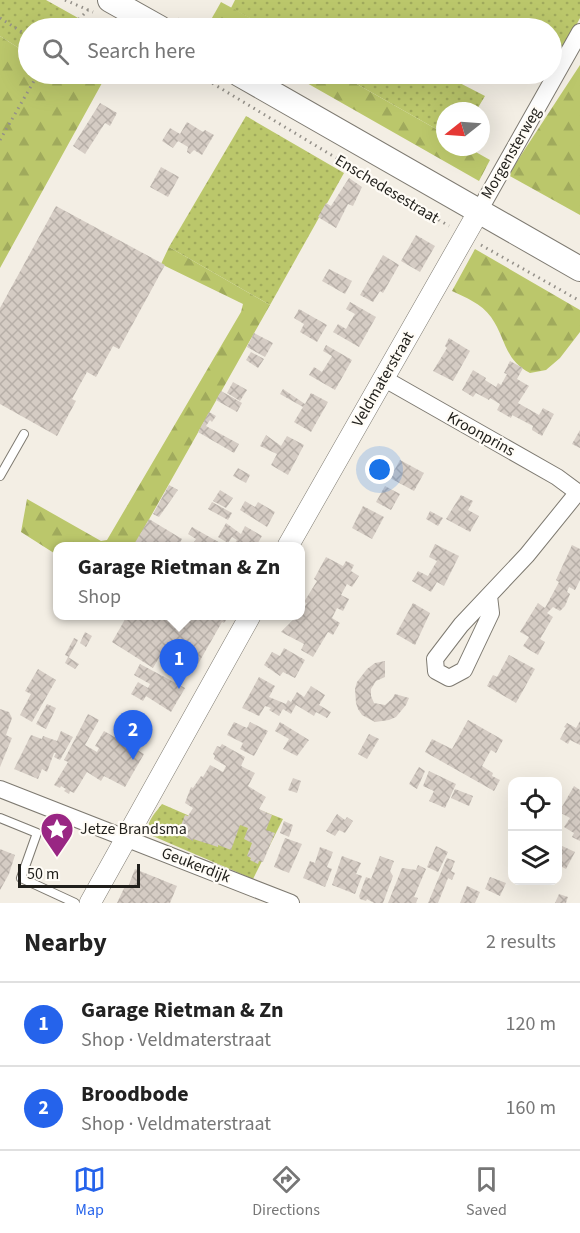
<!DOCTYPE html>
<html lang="en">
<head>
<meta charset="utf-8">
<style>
	body { margin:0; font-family:"Source Sans 3",sans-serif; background:#f2f2f2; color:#222 }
	.controls { position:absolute; right:18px; bottom:18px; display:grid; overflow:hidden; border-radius:12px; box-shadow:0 6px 24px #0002 }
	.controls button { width:54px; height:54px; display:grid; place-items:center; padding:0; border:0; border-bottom:2px solid #e0e0e0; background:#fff; color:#222; font:30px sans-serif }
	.compass { position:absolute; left:436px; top:102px; width:54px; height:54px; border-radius:50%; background:#fff; box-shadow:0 6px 24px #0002; rotate:253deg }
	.scale { position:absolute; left:18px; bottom:15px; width:122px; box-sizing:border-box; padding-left:6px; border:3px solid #201f1b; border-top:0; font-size:16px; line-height:21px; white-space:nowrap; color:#201f1b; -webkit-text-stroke:4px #fffcf6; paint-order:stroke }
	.you { position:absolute; left:380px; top:470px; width:21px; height:21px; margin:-15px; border:4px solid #fff; border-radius:50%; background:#1a73e8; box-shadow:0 0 0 9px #1a73e833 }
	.badge { display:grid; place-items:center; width:39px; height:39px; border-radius:50%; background:#2563eb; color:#fff; font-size:20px; font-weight:700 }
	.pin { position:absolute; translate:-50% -50px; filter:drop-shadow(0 2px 3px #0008) }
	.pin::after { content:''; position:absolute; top:32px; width:21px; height:18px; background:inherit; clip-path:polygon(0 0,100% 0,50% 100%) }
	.popup { position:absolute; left:53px; top:542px; width:252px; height:78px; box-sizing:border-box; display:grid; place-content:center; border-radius:12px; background:#fff; filter:drop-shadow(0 2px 4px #0005); font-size:20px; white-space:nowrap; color:#767676 }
	.popup b { font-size:22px; color:#222 }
	.popup::after { content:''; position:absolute; left:50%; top:100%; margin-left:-12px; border:12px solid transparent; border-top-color:#fff }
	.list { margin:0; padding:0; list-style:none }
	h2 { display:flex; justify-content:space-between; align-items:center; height:78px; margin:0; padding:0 24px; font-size:26px }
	h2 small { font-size:20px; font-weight:400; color:#767676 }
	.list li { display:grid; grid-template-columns:39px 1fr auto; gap:18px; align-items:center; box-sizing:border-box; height:84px; padding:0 24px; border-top:2px solid #e0e0e0 }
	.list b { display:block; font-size:22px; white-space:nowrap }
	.list p { margin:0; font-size:20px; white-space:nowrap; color:#767676 }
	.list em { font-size:20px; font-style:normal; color:#767676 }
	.icon { flex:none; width:33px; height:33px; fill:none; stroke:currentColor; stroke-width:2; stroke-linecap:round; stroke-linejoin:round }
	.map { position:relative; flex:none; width:580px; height:903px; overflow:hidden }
	.search { position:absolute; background:#fff; box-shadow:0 6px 24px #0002; left:18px; right:18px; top:18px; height:66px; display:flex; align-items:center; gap:15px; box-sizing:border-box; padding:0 21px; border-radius:33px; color:#767676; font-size:22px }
	.sheet { height:246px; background:#fff }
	nav { display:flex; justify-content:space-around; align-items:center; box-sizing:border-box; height:84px; border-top:2px solid #e0e0e0; background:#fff; font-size:16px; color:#767676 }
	nav a { display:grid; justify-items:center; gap:3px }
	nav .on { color:#2563eb }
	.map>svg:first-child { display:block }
	.grass { fill:url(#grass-dots) }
	.forest { fill:url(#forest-firs) }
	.building { fill:url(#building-cross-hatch) }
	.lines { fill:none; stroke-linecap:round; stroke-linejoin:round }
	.service-casing { stroke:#7e7a71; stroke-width:10 }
	.minor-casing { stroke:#7e7a71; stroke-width:18 }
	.tertiary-casing { stroke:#7e7a71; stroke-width:22 }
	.secondary-casing { stroke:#7e7a71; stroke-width:26 }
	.path { stroke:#949089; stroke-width:3; stroke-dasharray:1.5 4.5; stroke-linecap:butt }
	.service { stroke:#fff; stroke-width:8 }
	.minor { stroke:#fff; stroke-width:16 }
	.tertiary { stroke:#fff; stroke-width:21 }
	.secondary { stroke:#fff; stroke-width:24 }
	.labels { text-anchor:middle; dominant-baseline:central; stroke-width:4.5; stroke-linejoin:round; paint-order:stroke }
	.street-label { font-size:16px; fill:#201f1b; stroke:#fffcf6 }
	.poi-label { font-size:16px; fill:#201f1b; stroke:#fffcf6; text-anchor:start }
</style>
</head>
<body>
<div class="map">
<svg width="580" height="903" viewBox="0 0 580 903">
	<defs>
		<pattern id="grass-dots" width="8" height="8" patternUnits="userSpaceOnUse" patternTransform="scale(1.5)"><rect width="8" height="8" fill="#bbc76b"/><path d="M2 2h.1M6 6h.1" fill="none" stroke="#a0aa5c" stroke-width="1.8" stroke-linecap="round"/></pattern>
		<pattern id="forest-firs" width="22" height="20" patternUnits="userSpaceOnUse" patternTransform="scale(1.5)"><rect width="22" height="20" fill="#bbc76b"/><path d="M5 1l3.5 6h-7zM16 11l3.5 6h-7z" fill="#a0aa5c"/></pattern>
		<pattern id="building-cross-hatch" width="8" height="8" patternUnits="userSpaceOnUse" patternTransform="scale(1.5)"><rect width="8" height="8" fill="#d5ccc4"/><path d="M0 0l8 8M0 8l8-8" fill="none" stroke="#b7afa8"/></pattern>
	</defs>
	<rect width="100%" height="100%" fill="#f3eee4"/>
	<g class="grass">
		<polygon points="0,0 46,0 96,28 28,28 28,54 0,36"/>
		<polygon points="235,0 580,0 580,18 552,71 552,28 269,28 231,8"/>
		<polygon points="339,74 455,74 452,79 485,96 476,111 445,111 445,134"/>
		<polygon points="246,116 344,173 270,305 169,247"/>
		<path d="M224,796L283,819L253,879L148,834C145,823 156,812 162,804L199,820Z"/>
	</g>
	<g class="forest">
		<polygon points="221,2 269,28 213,28 208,25"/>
		<polygon points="0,36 28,54 28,74 107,74 0,268"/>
		<polygon points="580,65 580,215 508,175"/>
		<polygon points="291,74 339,74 445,134 445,147 467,147 490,160 479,181"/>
		<polygon points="169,247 270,305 134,546 57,546 57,555 21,532 27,499 101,541 107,540 241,312 243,304 161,264"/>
		<path d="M475,249L580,310V332L560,358L546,370L530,373C504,360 506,338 491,317C481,303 466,298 452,291Z"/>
	</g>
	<g class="building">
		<polygon points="100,103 117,113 110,126 105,123 85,154 73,146"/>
		<polygon points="187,122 203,132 205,130 214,135 202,155 194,150 190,154 187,152 188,147 178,141 173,148 162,141 170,128 180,134"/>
		<polygon points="161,167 179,177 168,197 150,187"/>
		<polygon points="349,178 362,187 353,206 348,204 336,228 318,217 326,203 331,206"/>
		<polygon points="56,206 165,265 119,349 113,346 96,377 87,372 72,399 76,401 57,436 0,404 0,308"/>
		<polygon points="416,235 435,246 420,272 401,261"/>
		<polygon points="383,255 399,265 383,293 380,291 373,302 360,295"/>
		<polygon points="329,269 352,281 345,294 322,281"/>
		<polygon points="350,302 376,317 359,347 333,332 338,324 346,329 350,322 355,314 346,309"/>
		<polygon points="299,309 327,325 317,342 300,332 304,324 294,318"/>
		<polygon points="254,333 273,343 265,357 247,347"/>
		<polygon points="449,338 470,351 453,381 433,371 447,348 445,346"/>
		<polygon points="326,345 352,360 335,390 309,375 314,367 322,372 332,356 323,351"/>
		<polygon points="251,352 264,359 258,368 246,360"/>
		<polygon points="510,361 523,368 517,379 529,386 518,403 539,415 543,408 554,414 542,436 532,430 533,426 512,415 511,418 497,410 500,404 490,398 489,400 476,393 473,397 462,390 473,370 486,378 485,380 496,387 498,383 501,385 507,374 504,373"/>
		<polygon points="233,382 247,390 240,401 227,393"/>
		<polygon points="283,389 305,404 311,393 328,402 311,432 294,422 303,407 280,394"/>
		<polygon points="221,391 242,403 237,412 216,400"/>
		<polygon points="209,412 216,416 212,422 210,420 206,426 239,444 234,453 198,432"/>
		<polygon points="580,430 580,448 572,444"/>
		<polygon points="266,435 281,446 287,436 304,445 288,475 271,465 277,454 260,446"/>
		<polygon points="400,460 424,473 414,491 390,478"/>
		<polygon points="238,468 250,475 246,483 233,476"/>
		<polygon points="169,485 178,490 159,517 153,514"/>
		<polygon points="385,486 400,494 391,510 376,502"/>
		<polygon points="220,490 233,498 226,508 213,501"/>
		<polygon points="461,495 473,501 468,510 479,516 470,532 446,519"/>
		<polygon points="245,501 255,507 258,502 275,512 267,527 240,510"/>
		<polygon points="212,502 232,513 228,520 208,509"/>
		<polygon points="363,506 384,517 372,539 352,528"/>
		<polygon points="430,511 443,518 438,526 426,519"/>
		<polygon points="149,519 182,539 178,546 133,546"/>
		<polygon points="226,523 241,534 245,526 262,536 256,546 233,546 237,540 232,537 228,543 218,537"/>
		<polygon points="192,527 213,539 226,546 192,545 196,539 188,534"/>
		<polygon points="435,544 459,556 444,586 437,582 431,592 412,581 418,571 428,576 437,561 429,557"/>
		<polygon points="572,545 580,549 580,580 575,590 569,587 567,592 570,594 565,606 560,611 553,607 547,613 553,617 540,639 545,642 538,655 523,646 529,637 520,632 538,603 545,608 559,582 556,580"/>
		<polygon points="326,557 343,566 346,561 354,565 351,571 359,576 352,587 347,584 341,595 349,599 343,611 337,608 332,618 340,623 333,635 328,632 313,657 301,650 304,644 281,632 297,616 300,616 300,612 302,612 307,603 304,602 317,581 314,579"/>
		<polygon points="413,603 430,613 415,645 396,634"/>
		<polygon points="127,616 224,616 227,619 224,623 222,622 198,664 166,646 153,668 112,642"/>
		<polygon points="85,632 92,636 86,647 80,643"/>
		<polygon points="74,638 78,640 69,657 65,655"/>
		<polygon points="284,648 305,660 295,678 283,672 280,676 264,665 272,652 280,656"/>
		<polygon points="509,655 535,669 516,703 487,686 493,675 497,677"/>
		<polygon points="68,657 79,664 75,669 65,663"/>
		<polygon points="385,661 385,677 376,681 371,689 371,696 374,703 385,705 392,699 395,694 409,698 406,705 396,717 389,720 375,722 362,715 358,709 356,703 355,689 357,682 367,669 375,663"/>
		<polygon points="140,664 185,688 171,712 146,696 143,701 131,694 138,682 148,688 150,684 134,675"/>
		<polygon points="38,669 56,680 32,722 20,715 31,694 25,691"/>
		<polygon points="259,677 275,686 269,697 286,704 288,700 291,702 297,692 304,697 311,686 325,695 319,705 331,712 327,718 316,712 314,716 296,705 291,714 283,709 279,716 269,710 271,708 265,706 259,716 242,708"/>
		<polygon points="47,704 56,708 46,729 36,724"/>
		<polygon points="0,709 9,712 12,718 6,735 12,738 0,767"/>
		<polygon points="88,714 99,720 85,745 97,752 99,748 95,746 104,731 144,754 125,787 104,776 101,781 87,772 74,793 70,791 69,794 64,791 66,789 61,786 60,788 54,785 68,762 64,760"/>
		<polygon points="468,720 503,740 496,753 491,750 482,766 493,773 492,776 500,780 494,791 425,752 432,739 452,749"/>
		<polygon points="580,721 580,745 570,740 568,744 560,739 566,728 564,727 567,723 576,728"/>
		<polygon points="234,722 247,728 250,722 268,731 254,756 240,749 243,743 227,735"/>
		<polygon points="280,722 309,740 297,756 283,749 289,739 275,731"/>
		<polygon points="61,731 73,737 60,760 54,757 56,753 54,753 47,772 42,769 38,779 14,769 31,735 42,739 43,736 57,741"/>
		<polygon points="369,734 379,739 367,759 358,754"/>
		<polygon points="222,744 245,757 241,766 255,773 248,786 266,797 259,809 272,815 266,830 275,833 263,862 259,861 258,864 250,860 251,858 247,856 252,843 244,839 248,828 240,825 231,850 218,845 218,847 193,839 193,841 178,833 185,815 188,816 193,808 185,803 191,787 193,788 201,776 203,777 210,765 223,772 226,766 214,759 215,756 213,754 217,746 220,747"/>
		<polygon points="419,767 425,771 417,789 409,784"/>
		<polygon points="429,771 456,784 445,808 429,801 434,791 423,786"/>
		<polygon points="293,778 301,781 297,793 288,790"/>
		<polygon points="574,786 580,790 580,841 572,837 574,833 564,827 570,818 559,812"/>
		<polygon points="455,789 473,796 469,806 451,798"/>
		<polygon points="337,814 345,820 347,817 353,821 345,833 339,830 335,836 326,831"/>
		<polygon points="284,821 293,825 289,837 280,833"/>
		<polygon points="285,838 302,844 289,873 274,867"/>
		<polygon points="558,844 575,852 566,869 558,865"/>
		<polygon points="436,846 448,852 438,872 427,867"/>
		<polygon points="320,847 333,852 327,867 332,869 325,887 303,878 310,861 315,863"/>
		<polygon points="0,849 15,855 9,874 0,890"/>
		<polygon points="342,856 361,863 356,874 362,876 355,894 332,885"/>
		<polygon points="380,856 394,861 390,871 393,876 383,903 374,903 367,899 366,901 360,899 359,896 366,877 371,879"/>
		<polygon points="447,858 455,861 451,871 455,873 452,880 448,878 438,903 428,903"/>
		<polygon points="418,865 426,869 414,897 418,898 416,903 388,903 402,868 416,870"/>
		<polygon points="135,869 177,886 170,903 117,903 125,886 128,887"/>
		<polygon points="490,877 506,883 500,896 485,889"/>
		<polygon points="467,886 480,892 475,903 460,903"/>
		<polygon points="559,894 568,897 566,903 555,903"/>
	</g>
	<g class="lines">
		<defs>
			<g id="service">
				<polyline points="0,476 24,434"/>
				<polyline points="0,818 37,833 21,878 75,903"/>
			</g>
			<g id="minor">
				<polyline points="479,211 580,32"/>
				<polyline points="383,378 557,477 580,494"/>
				<polyline points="489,596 491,613 464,670 449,678 436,671 435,659 461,625 527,555 578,492"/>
				<polyline points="0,789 291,903"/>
			</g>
			<g id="tertiary">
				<polyline points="288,546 479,211"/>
				<polyline points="90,903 250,616"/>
			</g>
			<g id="secondary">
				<polyline points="110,0 160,28"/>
				<polyline points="239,74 580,269"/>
			</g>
		</defs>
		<use href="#service" class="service-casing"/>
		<use href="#minor" class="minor-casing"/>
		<use href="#tertiary" class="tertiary-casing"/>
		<use href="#secondary" class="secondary-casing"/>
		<g class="path">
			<polyline points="65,0 93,12"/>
			<polyline points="0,18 28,36"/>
			<polyline points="178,19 195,28"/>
			<polyline points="63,28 79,19 88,10"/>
			<polyline points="197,74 449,226"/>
			<polyline points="0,140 38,74"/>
			<polyline points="481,245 580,301"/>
		</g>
		<use href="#service" class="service"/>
		<use href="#minor" class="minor"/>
		<use href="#tertiary" class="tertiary"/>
		<use href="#secondary" class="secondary"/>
	</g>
	<defs>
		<symbol id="sight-pin" viewBox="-11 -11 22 30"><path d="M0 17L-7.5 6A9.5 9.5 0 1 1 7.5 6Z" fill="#992683" stroke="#fffcf6"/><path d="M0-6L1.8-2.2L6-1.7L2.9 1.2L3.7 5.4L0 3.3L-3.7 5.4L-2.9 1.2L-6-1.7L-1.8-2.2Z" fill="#fff"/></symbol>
	</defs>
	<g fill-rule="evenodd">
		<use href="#sight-pin" x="38" y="810" width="38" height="52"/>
	</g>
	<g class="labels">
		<g class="street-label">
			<text transform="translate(511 153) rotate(-60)">Morgensterweg</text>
			<text transform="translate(387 189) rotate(31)">Enschedesestraat</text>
			<text transform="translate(383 379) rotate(-60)">Veldmaterstraat</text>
			<text transform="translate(481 434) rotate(29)">Kroonprins</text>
			<text transform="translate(196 865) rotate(21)">Geukerdijk</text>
		</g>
		<g class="poi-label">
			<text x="80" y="829">Jetze Brandsma</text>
		</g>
	</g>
</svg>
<div class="controls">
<button><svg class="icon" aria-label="locate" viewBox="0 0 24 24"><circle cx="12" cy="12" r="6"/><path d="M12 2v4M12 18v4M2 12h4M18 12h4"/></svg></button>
<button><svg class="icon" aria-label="layers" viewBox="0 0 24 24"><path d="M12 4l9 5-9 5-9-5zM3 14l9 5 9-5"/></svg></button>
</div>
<svg class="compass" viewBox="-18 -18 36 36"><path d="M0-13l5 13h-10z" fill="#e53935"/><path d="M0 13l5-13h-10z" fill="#767676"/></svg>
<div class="scale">50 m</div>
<div class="you"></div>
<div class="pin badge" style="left:179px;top:689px">1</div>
<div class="popup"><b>Garage Rietman &amp; Zn</b>Shop</div>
<div class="pin badge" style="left:133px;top:760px">2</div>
<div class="search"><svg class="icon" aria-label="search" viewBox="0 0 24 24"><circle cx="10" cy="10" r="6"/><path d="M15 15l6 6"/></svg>Search here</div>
</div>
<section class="sheet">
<h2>Nearby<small>2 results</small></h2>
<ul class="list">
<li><span class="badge">1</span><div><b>Garage Rietman &amp; Zn</b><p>Shop · Veldmaterstraat</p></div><em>120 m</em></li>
<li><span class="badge">2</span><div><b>Broodbode</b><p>Shop · Veldmaterstraat</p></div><em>160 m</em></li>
</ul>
</section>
<nav>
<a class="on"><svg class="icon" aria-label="map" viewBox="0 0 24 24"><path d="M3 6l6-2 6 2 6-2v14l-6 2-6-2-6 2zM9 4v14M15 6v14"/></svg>Map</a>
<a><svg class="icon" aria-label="directions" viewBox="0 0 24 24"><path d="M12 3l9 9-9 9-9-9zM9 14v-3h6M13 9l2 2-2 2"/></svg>Directions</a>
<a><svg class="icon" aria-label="saved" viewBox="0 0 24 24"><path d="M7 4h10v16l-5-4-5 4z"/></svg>Saved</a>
</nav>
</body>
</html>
